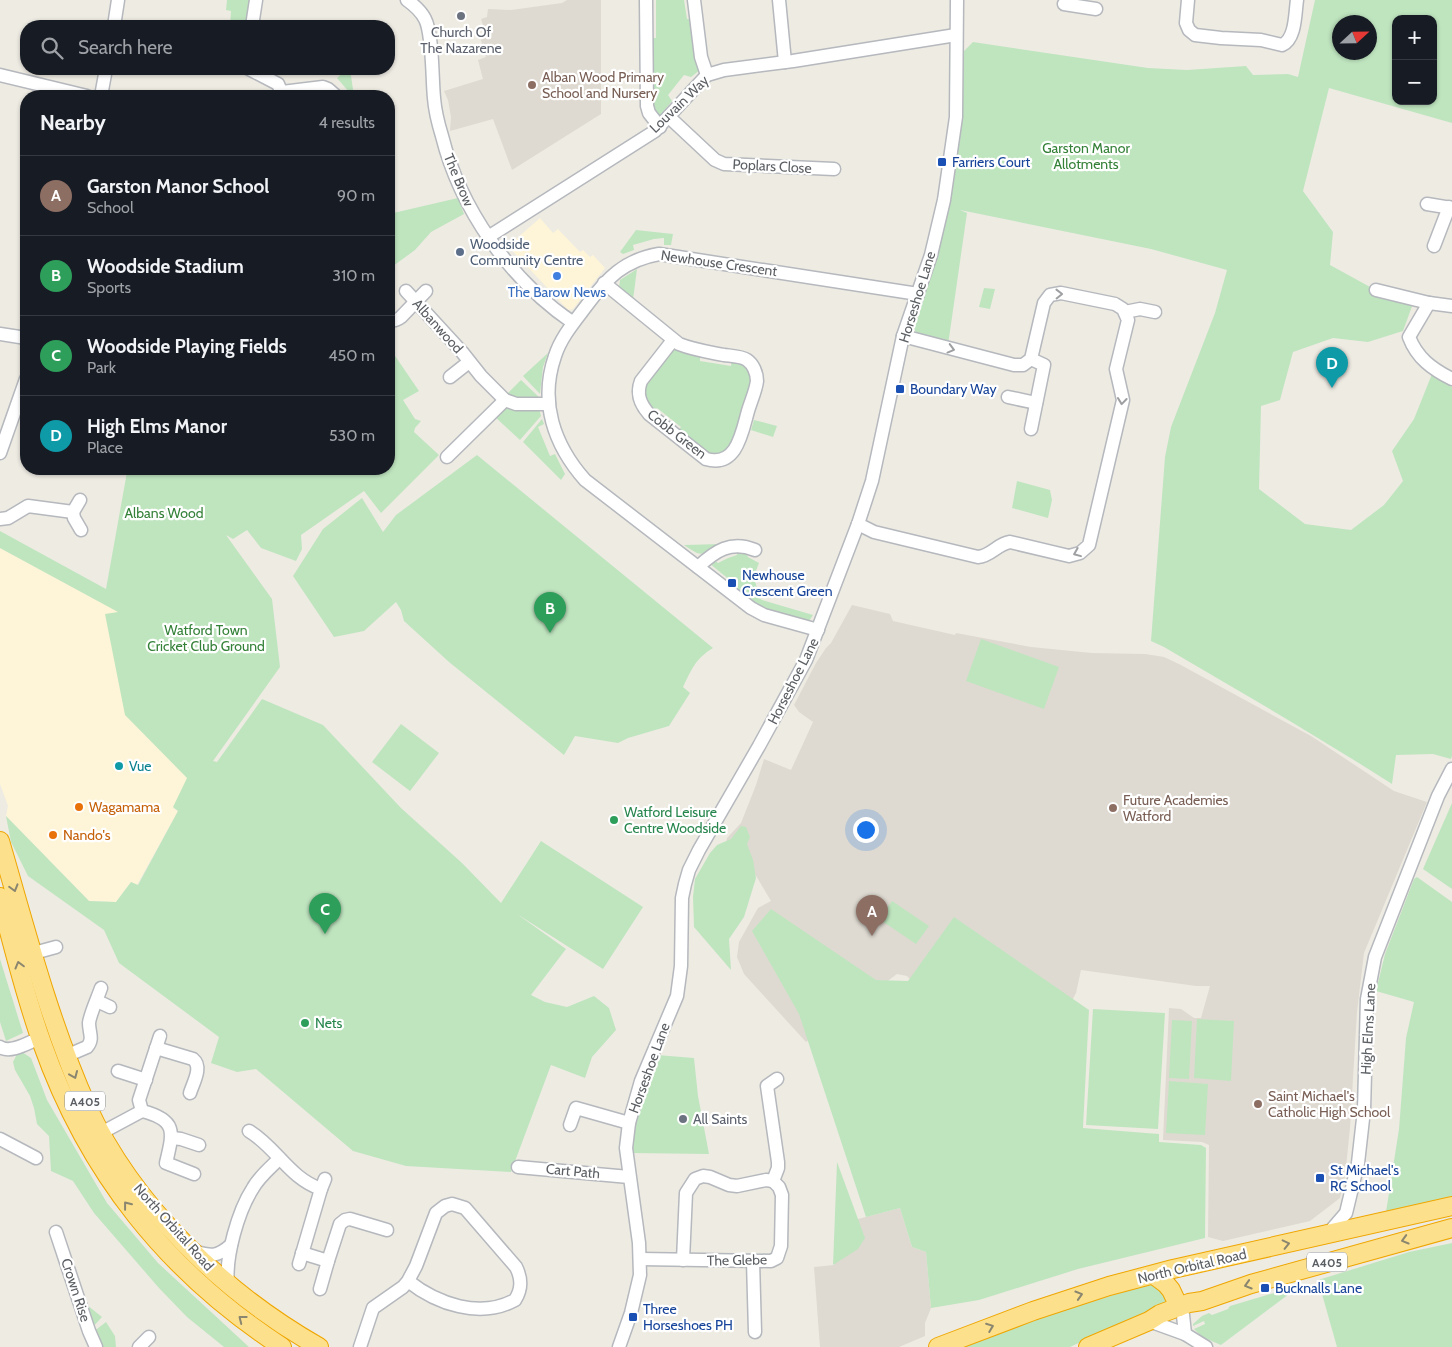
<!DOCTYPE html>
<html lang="en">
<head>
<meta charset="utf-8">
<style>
	body { margin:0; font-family:Cabin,sans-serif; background:#20242c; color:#f1f3f6 }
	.controls { position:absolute; right:15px; top:15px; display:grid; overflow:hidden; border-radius:10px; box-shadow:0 1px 4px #0004 }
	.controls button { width:45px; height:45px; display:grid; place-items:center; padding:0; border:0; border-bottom:1px solid #363941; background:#171b24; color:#f1f3f6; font:25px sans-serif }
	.compass { position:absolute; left:1332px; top:15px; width:45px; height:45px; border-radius:50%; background:#171b24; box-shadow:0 1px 4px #0004; rotate:68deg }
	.you { position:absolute; left:865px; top:829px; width:18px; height:18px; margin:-12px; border:4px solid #fff; border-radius:50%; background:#1a73e8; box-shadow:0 0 0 8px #1a73e833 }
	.badge { display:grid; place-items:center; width:32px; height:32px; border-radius:50%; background:#e83d2e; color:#fff; font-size:16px; font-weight:700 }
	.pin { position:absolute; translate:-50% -41px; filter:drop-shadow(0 1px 2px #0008) }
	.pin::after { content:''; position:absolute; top:26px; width:18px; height:15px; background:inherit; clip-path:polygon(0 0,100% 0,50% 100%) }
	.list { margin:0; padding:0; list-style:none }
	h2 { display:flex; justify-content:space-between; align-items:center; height:65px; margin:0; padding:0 20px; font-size:21px }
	h2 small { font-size:16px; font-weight:400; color:#9ea1a6 }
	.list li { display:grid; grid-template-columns:32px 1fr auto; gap:15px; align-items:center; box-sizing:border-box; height:80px; padding:0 20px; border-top:1px solid #363941 }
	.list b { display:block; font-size:19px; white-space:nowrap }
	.list p { margin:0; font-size:16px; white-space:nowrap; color:#9ea1a6 }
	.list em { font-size:16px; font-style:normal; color:#9ea1a6 }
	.icon { flex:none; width:28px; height:28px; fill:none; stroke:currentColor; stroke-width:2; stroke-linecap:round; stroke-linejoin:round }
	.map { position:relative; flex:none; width:1452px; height:1347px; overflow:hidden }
	.search { position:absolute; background:#171b24; box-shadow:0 1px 4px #0004; left:20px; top:20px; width:375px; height:55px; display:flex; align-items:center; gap:12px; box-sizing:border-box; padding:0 18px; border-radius:20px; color:#9ea1a6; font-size:19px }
	.panel { position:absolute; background:#171b24; box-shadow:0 1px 4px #0004; left:20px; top:90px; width:375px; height:385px; border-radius:20px }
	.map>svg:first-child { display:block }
	.commercial { fill:#fef5d8 }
	.education { fill:#dedad1 }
	.green { fill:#bfe5bf; fill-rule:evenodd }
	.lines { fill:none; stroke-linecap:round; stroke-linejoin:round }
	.minor-casing { stroke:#b5b8bd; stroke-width:15 }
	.highway-casing { stroke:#efa601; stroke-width:20 }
	.minor { stroke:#fff; stroke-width:12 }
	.highway { stroke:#fce08b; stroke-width:18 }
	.oneway { stroke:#9d9fa1 }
	.oneway2 { stroke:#8b866f }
	.worship-dot { fill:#6b7280; stroke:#fff; stroke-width:2 }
	.education-dot { fill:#8d6e63; stroke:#fff; stroke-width:2 }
	.transit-dot { fill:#1a4fb4; stroke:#fff; stroke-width:2 }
	.service-dot { fill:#5c6f8a; stroke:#fff; stroke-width:2 }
	.shop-dot { fill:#3f7fe0; stroke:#fff; stroke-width:2 }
	.culture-dot { fill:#0f9aa8; stroke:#fff; stroke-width:2 }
	.food-dot { fill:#e8710a; stroke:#fff; stroke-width:2 }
	.leisure-dot { fill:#2e9e5b; stroke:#fff; stroke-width:2 }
	.labels { text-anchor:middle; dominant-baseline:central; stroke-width:4.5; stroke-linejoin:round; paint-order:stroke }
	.shield { fill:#fff; stroke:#8c8f92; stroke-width:1 }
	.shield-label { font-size:12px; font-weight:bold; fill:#5b5f63 }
	.worship-label { font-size:14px; fill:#5b616d; stroke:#fff }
	.education-label { font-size:14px; fill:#785e54; stroke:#fff; text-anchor:start }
	.street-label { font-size:14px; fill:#5b5f63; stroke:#fff }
	.park-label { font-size:14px; fill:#348138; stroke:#fff }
	.transit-label { font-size:14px; fill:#164399; stroke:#fff; text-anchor:start }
	.service-label { font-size:14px; fill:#4e5e75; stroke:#fff; text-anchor:start }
	.shop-label { font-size:14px; fill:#366cbe; stroke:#fff }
	.culture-label { font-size:14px; fill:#0d838f; stroke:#fff; text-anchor:start }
	.food-label { font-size:14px; fill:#c56008; stroke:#fff; text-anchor:start }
	.leisure-label { font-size:14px; fill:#27864d; stroke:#fff; text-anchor:start }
</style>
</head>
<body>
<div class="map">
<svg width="1452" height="1347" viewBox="0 0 1452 1347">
	<rect width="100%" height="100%" fill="#eeebe3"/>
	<g class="commercial">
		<polygon points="540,218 553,233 558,229 580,252 583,250 590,257 593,255 605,268 573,309 568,310 508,246"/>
		<polygon points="0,548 128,617 197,769 173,808 178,811 137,885 131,882 116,902 89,901 6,816 8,806 0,784"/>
	</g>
	<g class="education">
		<polygon points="567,0 601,0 601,114 512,170 493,119 450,131 451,117 448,100 444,91 483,79 478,60 486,57 480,37 486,35 481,19 487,17 488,9 511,10 562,3"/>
		<polygon points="852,605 890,614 893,621 955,635 956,633 1031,647 1092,653 1145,654 1164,657 1179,664 1311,736 1394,791 1427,802 1364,953 1357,1012 1350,1128 1345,1177 1340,1198 1310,1221 1223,1241 1208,1237 1209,1145 1202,1142 1163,1140 1169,1008 1181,1009 1194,1018 1201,1018 1210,986 1196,986 1081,970 1076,993 1066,1012 971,1046 907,976 897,974 806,1042 744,974 737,957 739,942 758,908 771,901 755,874 726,843 727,838 741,823 756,785 764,759 791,770 813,722 799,712 794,705 816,663 826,648 831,643"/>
		<polygon points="900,1208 912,1247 926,1252 931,1308 925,1323 925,1336 899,1347 820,1347 814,1267 834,1265 858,1219"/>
	</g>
	<g class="green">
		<polygon points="227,0 252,0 249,26 230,26 231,11 226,10"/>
		<polygon points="656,0 684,0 687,19 694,19 700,70 691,77 684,75 668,95 672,101 658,118 652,108 651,38 656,38"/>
		<path d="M1315,0H1452V123L1329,88L1303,191L1333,232L1330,265L1372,288L1414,301L1403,331L1368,342L1333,338L1293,352L1280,400L1261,406L1259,489L1305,524L1351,530L1384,505L1403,481L1392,451L1414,419L1432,374L1452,387V756L1451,759L1433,754L1396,755L1392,784C1317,736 1241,692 1164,647L1151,641L1165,457L1171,427L1215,313L1227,270L1151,249L960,210L967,213L948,345L917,334L914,329C937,259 954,189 961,117C963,95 962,73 963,52L973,42L1148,68L1187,70L1246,66L1253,75L1288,74L1298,77ZM1396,19H1433V101H1396ZM1340,22H1370V52H1340Z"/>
		<polygon points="347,69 350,69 354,96 344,96 349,92 337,78"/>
		<polygon points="458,198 464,214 431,232 415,250 389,269 389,214"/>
		<polygon points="636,230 673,234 671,245 664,245 664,238 654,239 633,245 634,250 623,254 620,252"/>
		<polygon points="637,269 633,300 619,287 620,280"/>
		<polygon points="984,288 995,289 990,309 979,307"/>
		<polygon points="389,347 419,391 403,400 415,419 421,421 415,428 414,432 439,455 381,513 364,491 301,535 302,549 296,561 261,548 247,530 233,539 226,535 272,599 280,667 213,761 217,762 262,699 323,725 401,808 462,863 501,903 541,841 643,907 603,969 517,914 566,949 531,995 545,1002 567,1007 594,996 609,1008 616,1030 592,1057 585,1078 551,1065 511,1172 406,1166 353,1151 256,1069 237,1072 211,1063 219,1037 119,963 104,930 28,876 11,842 6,816 89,901 116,902 131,882 138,885 178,811 173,807 187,778 125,715 105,614 118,612 0,548 0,531 106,589 127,472 134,469 389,469"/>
		<path d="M673,348L700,354V361L731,366L732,359C743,365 750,367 752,381L736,441L725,455L709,457L678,431L681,427L657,408L653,412C648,405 644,394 646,385C648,377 667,356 673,348Z"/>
		<polygon points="548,353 543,367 540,394 523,376"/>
		<polygon points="521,380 540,398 514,398 507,394"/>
		<polygon points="506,405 539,408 541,416 520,440 494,416"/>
		<polygon points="542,419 544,424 538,427 550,456 555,454 565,474 561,480 523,442"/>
		<polygon points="754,420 777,426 773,437 751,430"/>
		<path d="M477,455L713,648C695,659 692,669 683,687L690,693L669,726L628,738L618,743L575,736L564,755L449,662L404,621L401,610L396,602L364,631L334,637L293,576L323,529L362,498L383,532L396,515Z"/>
		<polygon points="1017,481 1050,490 1052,500 1048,518 1012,508"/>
		<path d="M721,544C699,553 706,560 684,545Z"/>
		<polygon points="736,549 744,549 748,557 759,563 754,576 759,598 762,600 813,615 809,621 768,611 738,592 737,586 709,563 713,559 718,563 728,558 737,555"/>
		<polygon points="981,639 1059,667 1044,709 966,681"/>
		<polygon points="401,724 439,753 410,791 372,762"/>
		<polygon points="1452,803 1452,889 1423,869"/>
		<polygon points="741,826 746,827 750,837 747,844 753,860 756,878 744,917 729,939 731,970 694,927 693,897 695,879 710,853 717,845 731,839"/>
		<polygon points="1417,877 1452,902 1452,1196 1386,1212 1399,1129 1406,1038 1414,1002 1376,991 1385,954 1414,879"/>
		<polygon points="892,901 929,926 916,944 879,919"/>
		<polygon points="771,909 876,980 908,981 954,917 1089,1010 1083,1128 1159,1134 1159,1142 1201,1145 1206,1148 1205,1238 1078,1269 979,1300 931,1308 926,1252 912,1247 900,1208 866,1217 799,1014 752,931"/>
		<polygon points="0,959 23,1033 6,1041 0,1022"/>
		<polygon points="1093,1009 1165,1013 1158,1129 1086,1125"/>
		<polygon points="1197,1019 1234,1021 1231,1081 1194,1078"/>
		<polygon points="1172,1020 1192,1021 1189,1079 1169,1078"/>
		<polygon points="22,1052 31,1058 47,1100 107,1203 158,1263 249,1347 224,1347 187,1317 159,1288 94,1213 73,1181 51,1171 49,1136 37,1124 34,1108 30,1096 15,1070 13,1062 17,1054"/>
		<path d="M657,1055L694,1058L698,1096L709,1154L631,1153C635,1119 644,1087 657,1055Z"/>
		<polygon points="1169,1081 1208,1084 1205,1135 1166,1133"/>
		<polygon points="837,1162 865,1238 858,1249 833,1265"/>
		<polygon points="1452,1243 1452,1347 1337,1347 1318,1280 1409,1252"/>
		<polygon points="1150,1284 1158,1285 1166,1299 1164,1305 1159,1308 1100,1333 1070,1347 954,1347 1054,1313"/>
		<polygon points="1301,1285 1221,1345 1202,1337 1194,1329 1205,1324 1204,1321 1193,1326 1193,1324 1202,1316 1209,1313 1212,1315 1228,1309 1230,1306"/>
		<polygon points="87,1305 102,1317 92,1328 85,1306"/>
		<polygon points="106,1322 115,1336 116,1347 100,1347 93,1332"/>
	</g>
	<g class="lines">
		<defs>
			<g id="minor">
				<path d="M407,0C414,5 421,11 425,19C433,34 432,79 434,98C435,111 438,123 442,136C460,208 510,280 572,322"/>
				<polyline points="646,0 647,106 649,113 660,127"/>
				<polyline points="694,0 701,57 707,75"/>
				<polyline points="779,0 785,62"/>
				<path d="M1188,0L1186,23L1189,30L1195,35L1221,38L1261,40L1282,45C1296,39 1295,13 1297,0"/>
				<polyline points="1064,4 1096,9"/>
				<polyline points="114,26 118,0"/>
				<polyline points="252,26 256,0"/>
				<polyline points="249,69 278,84 283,96"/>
				<polyline points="0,75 87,96"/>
				<polyline points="282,92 323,87 328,89 336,96"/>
				<polyline points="101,96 106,69"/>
				<polyline points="669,117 715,160 724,164 834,169"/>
				<polyline points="1427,204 1452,208"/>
				<polyline points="488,237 655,131 707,75 724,70 793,61 956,35"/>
				<polyline points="1434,246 1449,207"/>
				<path d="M604,283L679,344C694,350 709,352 724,355C731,356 741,356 747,360C753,364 757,373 757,381C756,390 751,401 748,411C742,432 737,468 706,459L649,414C640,404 636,394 641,381L673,340"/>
				<polyline points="1376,290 1429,303 1452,306"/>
				<polyline points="406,291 462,352 481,376 505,400 516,404 549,404"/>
				<path d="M1429,303L1409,337C1417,358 1432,369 1452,379"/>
				<polyline points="1125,312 1140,309 1155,312"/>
				<path d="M389,318C393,322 397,320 401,317L426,291"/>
				<polyline points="0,334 26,338"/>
				<polyline points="450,377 469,362"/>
				<polyline points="1008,397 1036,403"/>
				<polyline points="1031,429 1044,365 1031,359"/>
				<polyline points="0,453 26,379"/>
				<polyline points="447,457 505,400"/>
				<polyline points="80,500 73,512 74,518 81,530"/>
				<polyline points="0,519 8,518 28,506 73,512"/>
				<path d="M858,524L874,532L978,557C991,556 997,544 1010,542L1069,556L1080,553L1089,545L1123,400L1116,369L1128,320L1123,309L1115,304L1061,293L1050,295L1044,303L1031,359L1023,365H1014L903,336"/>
				<path d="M698,567C715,551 731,540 755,550"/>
				<path d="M818,630L764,615L751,608L585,480C554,445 539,402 555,356C561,337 575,321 587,305C607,278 624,260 659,254L918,294"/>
				<polyline points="34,953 56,947"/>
				<polyline points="97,1001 110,1007"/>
				<path d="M0,1047C11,1054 29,1042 40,1038"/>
				<path d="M156,1048L193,1059C203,1067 193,1083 190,1093"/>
				<path d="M66,1056L87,1047C94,1039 89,1033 89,1023C90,1014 98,997 101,988"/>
				<polyline points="118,1071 146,1080"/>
				<polyline points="142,1111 139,1100 160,1036"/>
				<polyline points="570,1125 576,1108 629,1123"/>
				<path d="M249,1131C276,1147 289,1178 321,1189"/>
				<path d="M101,1133L142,1111C178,1120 173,1133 166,1163L194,1174"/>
				<polyline points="172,1138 181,1139 199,1145"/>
				<polyline points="0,1139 36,1158"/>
				<polyline points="518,1167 629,1177"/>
				<polyline points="56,1232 89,1331 96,1347"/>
				<polyline points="1327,1235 1346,1213 1358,1163 1364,1110 1367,999 1375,957 1438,796 1452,769"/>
				<path d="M192,1251C211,1256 216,1258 231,1245"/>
				<polyline points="302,1253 328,1261 320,1289"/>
				<polyline points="640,1259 771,1261 777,1258 781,1246 782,1195 779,1187 773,1181 778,1168 778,1162 767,1086 777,1079"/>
				<polyline points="683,1260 686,1193 695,1179 703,1176 710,1177 729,1185 737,1186 766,1180 773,1181"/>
				<polyline points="328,1261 340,1224 345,1220 350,1219 387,1230"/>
				<polyline points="753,1261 755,1332"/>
				<polyline points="299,1264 321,1189 325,1179"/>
				<path d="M228,1284C225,1257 238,1211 253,1188C259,1177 270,1168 279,1159"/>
				<polyline points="1179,1307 1183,1315 1185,1334"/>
				<polyline points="1149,1321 1185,1334 1206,1347"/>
				<polyline points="139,1347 149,1337"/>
				<path d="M360,1347L373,1308L403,1287L408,1281L416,1266L436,1213L445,1206L452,1204L465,1208L516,1267C522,1279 522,1289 515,1300C480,1319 437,1304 408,1281"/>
				<polyline points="619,1347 631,1313 640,1275 639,1243 626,1148 629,1123 641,1081 677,996 681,966 682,898 685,884 689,870 699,850 759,746 806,660 858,524 872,481 903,336 931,255 944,200 956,117 957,0"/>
			</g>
			<g id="highway">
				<path d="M0,841C26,930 49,1021 87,1106C133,1206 224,1293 319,1347"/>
				<path d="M0,897C13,946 25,996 42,1043C88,1173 167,1272 282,1347"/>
				<polyline points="1154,1275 1166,1284 1171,1290 1179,1307"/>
				<polyline points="938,1347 1033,1311 1109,1286 1173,1269 1452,1206"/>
				<polyline points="1088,1347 1149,1321 1160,1314 1189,1303 1202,1301 1251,1284 1452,1228"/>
			</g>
		</defs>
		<use href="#minor" class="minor-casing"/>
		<use href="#highway" class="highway-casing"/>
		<use href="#minor" class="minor"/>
		<use href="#highway" class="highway"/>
	</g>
	<defs><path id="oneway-chevron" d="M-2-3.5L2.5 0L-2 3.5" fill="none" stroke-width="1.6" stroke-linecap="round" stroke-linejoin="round" transform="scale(1.25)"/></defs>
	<g class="oneway">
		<use href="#oneway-chevron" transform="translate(1059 294) rotate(-1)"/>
		<use href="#oneway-chevron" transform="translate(951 349) rotate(15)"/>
		<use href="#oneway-chevron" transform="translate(1122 401) rotate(96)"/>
		<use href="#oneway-chevron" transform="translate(1077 553) rotate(158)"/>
	</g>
	<g class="oneway2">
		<use href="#oneway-chevron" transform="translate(14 888) rotate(74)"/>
		<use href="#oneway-chevron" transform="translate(19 965) rotate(-105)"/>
		<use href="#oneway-chevron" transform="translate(74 1075) rotate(67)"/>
		<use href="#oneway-chevron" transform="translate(127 1205) rotate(-128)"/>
		<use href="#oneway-chevron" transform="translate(1405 1240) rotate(164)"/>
		<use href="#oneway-chevron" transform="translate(1286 1244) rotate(-13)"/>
		<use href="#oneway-chevron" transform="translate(1248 1285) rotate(163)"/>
		<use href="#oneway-chevron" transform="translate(1079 1295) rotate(-17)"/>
		<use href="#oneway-chevron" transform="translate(242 1319) rotate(-142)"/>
		<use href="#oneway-chevron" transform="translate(990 1327) rotate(-21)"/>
	</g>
	<g class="worship-dot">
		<circle cx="461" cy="16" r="5"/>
		<circle cx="683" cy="1119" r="5"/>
	</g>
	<g class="education-dot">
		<circle cx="532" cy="85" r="5"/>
		<circle cx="1113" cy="808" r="5"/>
		<circle cx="1258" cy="1104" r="5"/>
	</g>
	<g class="transit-dot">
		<rect x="937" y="157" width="10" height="10" rx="2.5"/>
		<rect x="895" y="384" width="10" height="10" rx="2.5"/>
		<rect x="727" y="578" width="10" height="10" rx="2.5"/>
		<rect x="1315" y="1173" width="10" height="10" rx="2.5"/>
		<rect x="1260" y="1283" width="10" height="10" rx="2.5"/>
		<rect x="628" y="1312" width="10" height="10" rx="2.5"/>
	</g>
	<circle class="service-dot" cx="460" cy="252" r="5"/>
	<circle class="shop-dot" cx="557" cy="276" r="5"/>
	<circle class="culture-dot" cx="119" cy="766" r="5"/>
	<g class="food-dot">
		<circle cx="79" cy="807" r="5"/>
		<circle cx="53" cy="835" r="5"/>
	</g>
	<g class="leisure-dot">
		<circle cx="614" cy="820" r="5"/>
		<circle cx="305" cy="1023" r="5"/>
	</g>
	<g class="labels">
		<g class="shield">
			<rect x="65" y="1091.5" width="40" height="19" rx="4"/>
			<rect x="1307" y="1252.5" width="40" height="19" rx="4"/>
		</g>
		<g class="shield-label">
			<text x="85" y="1101">A405</text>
			<text x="1327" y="1262">A405</text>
		</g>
		<g class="worship-label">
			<text x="461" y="32">Church Of<tspan x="461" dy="16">The Nazarene</tspan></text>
			<text x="693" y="1119" text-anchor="start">All Saints</text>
		</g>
		<g class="education-label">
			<text x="542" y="77">Alban Wood Primary<tspan x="542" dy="16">School and Nursery</tspan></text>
			<text x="1123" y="800">Future Academies<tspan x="1123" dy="16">Watford</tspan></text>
			<text x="1268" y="1096">Saint Michael's<tspan x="1268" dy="16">Catholic High School</tspan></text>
		</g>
		<g class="street-label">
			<text transform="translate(679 104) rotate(-44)">Louvain Way</text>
			<text transform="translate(772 166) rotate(3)">Poplars Close</text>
			<text transform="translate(459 180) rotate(67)">The Brow</text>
			<text transform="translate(719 263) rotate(8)">Newhouse Crescent</text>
			<text transform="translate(917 297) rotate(-73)">Horseshoe Lane</text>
			<text transform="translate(438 326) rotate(48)">Albanwood</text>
			<text transform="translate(677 434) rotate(38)">Cobb Green</text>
			<text transform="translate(793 681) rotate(-63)">Horseshoe Lane</text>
			<text transform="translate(1368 1029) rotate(-87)">High Elms Lane</text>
			<text transform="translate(649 1068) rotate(-70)">Horseshoe Lane</text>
			<text transform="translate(573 1171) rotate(5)">Cart Path</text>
			<text transform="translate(174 1227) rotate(48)">North Orbital Road</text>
			<text transform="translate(737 1260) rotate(-1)">The Glebe</text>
			<text transform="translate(1192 1266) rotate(-13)">North Orbital Road</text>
			<text transform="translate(76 1290) rotate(72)">Crown Rise</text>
		</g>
		<g class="park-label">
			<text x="1086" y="148">Garston Manor<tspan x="1086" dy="16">Allotments</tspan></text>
			<text x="164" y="513">Albans Wood</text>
			<text x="206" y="630">Watford Town<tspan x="206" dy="16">Cricket Club Ground</tspan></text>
		</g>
		<g class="transit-label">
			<text x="952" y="162">Farriers Court</text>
			<text x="910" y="389">Boundary Way</text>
			<text x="742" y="575">Newhouse<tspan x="742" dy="16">Crescent Green</tspan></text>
			<text x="1330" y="1170">St Michael's<tspan x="1330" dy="16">RC School</tspan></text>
			<text x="1275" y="1288">Bucknalls Lane</text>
			<text x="643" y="1309">Three<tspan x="643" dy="16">Horseshoes PH</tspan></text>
		</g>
		<g class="service-label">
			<text x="470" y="244">Woodside<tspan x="470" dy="16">Community Centre</tspan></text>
		</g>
		<g class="shop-label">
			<text x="557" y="292">The Barow News</text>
		</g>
		<g class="culture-label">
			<text x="129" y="766">Vue</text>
		</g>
		<g class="food-label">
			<text x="89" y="807">Wagamama</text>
			<text x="63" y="835">Nando's</text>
		</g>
		<g class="leisure-label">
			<text x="624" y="812">Watford Leisure<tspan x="624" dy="16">Centre Woodside</tspan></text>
			<text x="315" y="1023">Nets</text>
		</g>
	</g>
</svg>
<div class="controls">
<button>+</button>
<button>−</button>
</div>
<svg class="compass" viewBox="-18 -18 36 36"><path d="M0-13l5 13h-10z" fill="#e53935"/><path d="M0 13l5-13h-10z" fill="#9ea1a6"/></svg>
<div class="you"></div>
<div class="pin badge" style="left:872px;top:936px;background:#8d6e63">A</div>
<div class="pin badge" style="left:550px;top:633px;background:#2e9e5b">B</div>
<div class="pin badge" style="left:325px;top:934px;background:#2e9e5b">C</div>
<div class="pin badge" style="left:1332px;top:388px;background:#0f9aa8">D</div>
<div class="search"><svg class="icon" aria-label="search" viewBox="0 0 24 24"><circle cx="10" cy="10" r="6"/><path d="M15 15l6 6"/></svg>Search here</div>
<section class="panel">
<h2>Nearby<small>4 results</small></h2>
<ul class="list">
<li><span class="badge" style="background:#8d6e63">A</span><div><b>Garston Manor School</b><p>School</p></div><em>90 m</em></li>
<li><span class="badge" style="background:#2e9e5b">B</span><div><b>Woodside Stadium</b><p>Sports</p></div><em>310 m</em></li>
<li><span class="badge" style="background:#2e9e5b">C</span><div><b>Woodside Playing Fields</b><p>Park</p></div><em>450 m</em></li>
<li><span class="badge" style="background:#0f9aa8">D</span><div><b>High Elms Manor</b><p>Place</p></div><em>530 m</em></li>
</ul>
</section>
</div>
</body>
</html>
